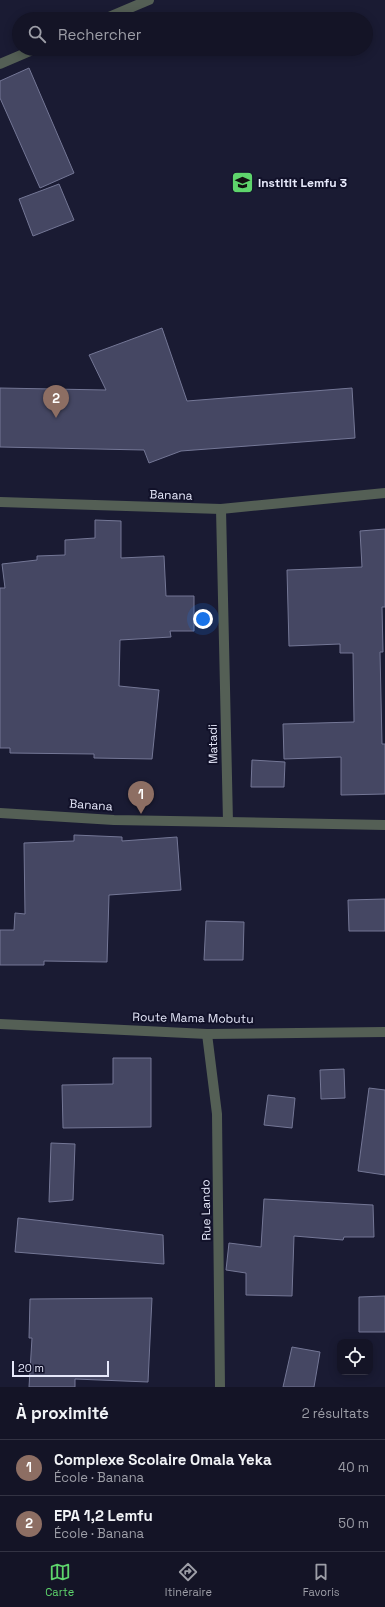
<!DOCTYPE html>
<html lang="fr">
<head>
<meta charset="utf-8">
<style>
	body { margin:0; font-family:"Space Grotesk",sans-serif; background:#1d1d2e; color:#f1f3f6 }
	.controls { position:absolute; right:12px; bottom:12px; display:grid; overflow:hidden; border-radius:8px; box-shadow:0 2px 10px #0003 }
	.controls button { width:36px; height:36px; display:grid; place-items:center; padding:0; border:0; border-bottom:1px solid #333343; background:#141426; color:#f1f3f6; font:20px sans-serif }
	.scale { position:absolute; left:12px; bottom:10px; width:97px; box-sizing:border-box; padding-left:4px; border:2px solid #e7e9fb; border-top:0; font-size:11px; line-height:14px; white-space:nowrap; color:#e7e9fb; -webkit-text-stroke:3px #111129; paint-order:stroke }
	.you { position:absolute; left:203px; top:619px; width:14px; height:14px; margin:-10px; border:3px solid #fff; border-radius:50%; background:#1a73e8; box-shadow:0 0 0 6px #1a73e833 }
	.badge { display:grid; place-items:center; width:26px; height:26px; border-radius:50%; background:#5ed56c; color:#fff; font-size:13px; font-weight:700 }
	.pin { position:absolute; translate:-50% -33px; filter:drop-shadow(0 1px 2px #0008) }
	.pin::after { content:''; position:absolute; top:21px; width:14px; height:12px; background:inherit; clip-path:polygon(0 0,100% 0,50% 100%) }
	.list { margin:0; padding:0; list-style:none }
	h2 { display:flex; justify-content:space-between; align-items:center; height:52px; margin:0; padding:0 16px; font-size:17px }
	h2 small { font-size:13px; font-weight:400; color:#9d9ea7 }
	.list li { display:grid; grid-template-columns:26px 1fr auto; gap:12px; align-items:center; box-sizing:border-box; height:56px; padding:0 16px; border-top:1px solid #333343 }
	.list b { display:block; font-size:15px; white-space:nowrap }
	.list p { margin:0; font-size:13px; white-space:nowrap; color:#9d9ea7 }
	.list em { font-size:13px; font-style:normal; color:#9d9ea7 }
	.icon { flex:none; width:22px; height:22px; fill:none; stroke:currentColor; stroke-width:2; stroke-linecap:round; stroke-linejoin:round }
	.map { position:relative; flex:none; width:385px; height:1387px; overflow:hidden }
	.search { position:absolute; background:#141426; box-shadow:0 2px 10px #0003; left:12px; right:12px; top:12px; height:44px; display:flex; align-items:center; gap:10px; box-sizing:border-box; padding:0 14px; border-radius:22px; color:#9d9ea7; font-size:15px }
	.sheet { height:164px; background:#141426 }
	nav { display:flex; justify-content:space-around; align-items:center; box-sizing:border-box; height:56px; border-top:1px solid #333343; background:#141426; font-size:11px; color:#9d9ea7 }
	nav a { display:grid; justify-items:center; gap:2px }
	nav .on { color:#5ed56c }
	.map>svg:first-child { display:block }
	.building { fill:#454763; stroke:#747796 }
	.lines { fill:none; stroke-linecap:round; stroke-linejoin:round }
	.minor { stroke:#545f55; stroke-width:10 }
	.tertiary { stroke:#545f55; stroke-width:10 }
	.labels { text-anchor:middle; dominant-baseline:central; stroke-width:4; stroke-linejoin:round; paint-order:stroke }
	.poi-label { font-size:12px; font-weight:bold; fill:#e7e9fb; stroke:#111129; text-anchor:start }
	.street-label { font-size:12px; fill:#e7e9fb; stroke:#111129 }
</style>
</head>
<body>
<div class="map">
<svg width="385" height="1387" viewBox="0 0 385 1387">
	<rect width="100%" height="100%" fill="#1a1b33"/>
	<g class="building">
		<polygon points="29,68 74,173 40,188 0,98 0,81"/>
		<polygon points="59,184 74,220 33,236 19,199"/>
		<polygon points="162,328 187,401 352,388 355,438 181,451 149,463 144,450 0,447 0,388 106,390 89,355"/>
		<polygon points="95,520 121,521 121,558 164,556 166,596 194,596 194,631 170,631 171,637 120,640 119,686 159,690 152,759 94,758 94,754 10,753 10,748 0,748 0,588 5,588 2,564 37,560 37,556 65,555 65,540 95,538"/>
		<polygon points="385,529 385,607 382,607 383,652 380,652 382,744 385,744 385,794 341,795 341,757 284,759 283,724 354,722 353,653 340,653 340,644 289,646 287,570 362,567 360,531"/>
		<polygon points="252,760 285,762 284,787 251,787"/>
		<polygon points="74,835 122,837 122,841 177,837 181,890 109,895 107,962 44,961 44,965 0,965 0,930 14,930 15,913 25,914 24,843 74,841"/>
		<polygon points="385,899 385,931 349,931 348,900"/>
		<polygon points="206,921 244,922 243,960 204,960"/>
		<polygon points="113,1058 151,1058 151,1127 63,1128 62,1085 113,1084"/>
		<polygon points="344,1069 345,1098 321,1099 320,1070"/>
		<polygon points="369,1088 385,1090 385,1175 358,1171"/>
		<polygon points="268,1095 295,1098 292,1128 264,1125"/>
		<polygon points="51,1143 75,1144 73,1200 49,1202"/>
		<polygon points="264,1199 373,1205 374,1237 344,1237 343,1240 294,1236 292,1296 246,1295 246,1273 226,1270 229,1243 261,1247"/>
		<polygon points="18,1218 163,1235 164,1264 15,1252"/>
		<polygon points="385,1296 385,1332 359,1332 359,1297"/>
		<polygon points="152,1298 148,1382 75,1379 75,1387 29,1387 32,1338 29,1338 30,1299"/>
		<polygon points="292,1347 320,1352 314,1387 283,1387"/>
	</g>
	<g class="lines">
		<g class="minor">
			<polyline points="104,19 149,0"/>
			<polyline points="0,64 35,49"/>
			<polyline points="0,502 221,509 385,493"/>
			<polyline points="221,509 228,822"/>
			<polyline points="0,813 114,820 385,825"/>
			<polyline points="207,1034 217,1114 220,1387"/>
		</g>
		<polyline class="tertiary" points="0,1024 207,1034 385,1032"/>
	</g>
	<defs>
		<symbol id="school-square" viewBox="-11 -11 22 22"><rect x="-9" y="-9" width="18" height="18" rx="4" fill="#5ed56c" stroke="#111129"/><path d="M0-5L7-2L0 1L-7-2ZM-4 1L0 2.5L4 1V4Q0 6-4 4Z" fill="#111"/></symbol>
	</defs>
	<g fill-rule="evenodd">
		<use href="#school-square" x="230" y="170" width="25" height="25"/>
	</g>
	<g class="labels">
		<g class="poi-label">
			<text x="258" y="183">Institit Lemfu 3</text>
		</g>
		<g class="street-label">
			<text transform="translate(171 495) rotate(2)">Banana</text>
			<text transform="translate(213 744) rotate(-91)">Matadi</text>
			<text transform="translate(91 805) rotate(4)">Banana</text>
			<text transform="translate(193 1018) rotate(1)">Route Mama Mobutu</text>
			<text transform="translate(206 1210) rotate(-91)">Rue Lando</text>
		</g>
	</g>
</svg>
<div class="controls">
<button><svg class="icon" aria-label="locate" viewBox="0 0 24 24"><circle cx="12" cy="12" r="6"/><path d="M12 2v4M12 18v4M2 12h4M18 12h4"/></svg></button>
</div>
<div class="scale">20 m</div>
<div class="you"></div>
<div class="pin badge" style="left:141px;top:814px;background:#8d6e63">1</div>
<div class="pin badge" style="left:56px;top:418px;background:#8d6e63">2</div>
<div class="search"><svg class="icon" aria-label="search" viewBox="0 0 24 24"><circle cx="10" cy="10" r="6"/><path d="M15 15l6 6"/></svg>Rechercher</div>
</div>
<section class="sheet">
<h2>À proximité<small>2 résultats</small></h2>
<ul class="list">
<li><span class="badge" style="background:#8d6e63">1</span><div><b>Complexe Scolaire Omala Yeka</b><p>École · Banana</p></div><em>40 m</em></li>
<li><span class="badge" style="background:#8d6e63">2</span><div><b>EPA 1,2 Lemfu</b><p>École · Banana</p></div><em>50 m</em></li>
</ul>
</section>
<nav>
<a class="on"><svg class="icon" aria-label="map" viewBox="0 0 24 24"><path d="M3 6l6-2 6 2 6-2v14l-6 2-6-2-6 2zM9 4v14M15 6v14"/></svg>Carte</a>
<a><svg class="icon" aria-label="directions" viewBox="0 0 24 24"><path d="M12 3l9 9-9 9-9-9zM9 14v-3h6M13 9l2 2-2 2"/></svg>Itinéraire</a>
<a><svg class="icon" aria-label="saved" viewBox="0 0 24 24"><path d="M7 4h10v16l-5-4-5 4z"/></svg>Favoris</a>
</nav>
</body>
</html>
